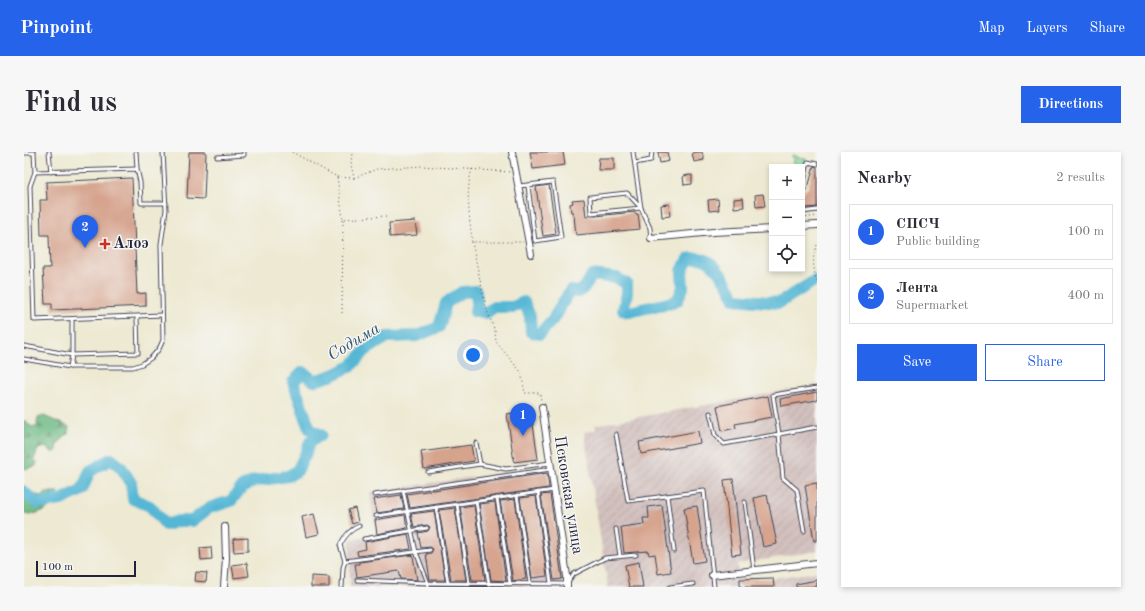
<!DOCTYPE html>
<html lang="en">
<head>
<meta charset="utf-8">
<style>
	body { margin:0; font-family:"Old Standard TT",serif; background:#f7f7f7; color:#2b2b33 }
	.controls { position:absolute; right:12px; top:12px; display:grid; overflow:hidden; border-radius:0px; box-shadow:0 2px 6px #0003 }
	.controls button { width:36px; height:36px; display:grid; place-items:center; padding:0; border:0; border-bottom:1px solid #e1e1e2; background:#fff; color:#2b2b33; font:20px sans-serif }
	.scale { position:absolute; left:12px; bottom:10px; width:100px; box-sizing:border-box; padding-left:4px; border:2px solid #22223b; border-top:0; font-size:11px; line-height:14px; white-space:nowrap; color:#22223b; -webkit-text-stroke:3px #f6f6f2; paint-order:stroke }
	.you { position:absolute; left:449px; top:203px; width:14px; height:14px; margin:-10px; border:3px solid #fff; border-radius:50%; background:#1a73e8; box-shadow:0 0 0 6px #1a73e833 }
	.badge { display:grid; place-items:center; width:26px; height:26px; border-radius:50%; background:#2563eb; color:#fff; font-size:13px; font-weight:700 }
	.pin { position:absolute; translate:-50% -33px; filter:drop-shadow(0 1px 2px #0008) }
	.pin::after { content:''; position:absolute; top:21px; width:14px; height:12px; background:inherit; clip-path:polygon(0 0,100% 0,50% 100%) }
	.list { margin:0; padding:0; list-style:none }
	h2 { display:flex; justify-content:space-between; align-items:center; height:52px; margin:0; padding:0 16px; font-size:17px }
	h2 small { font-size:13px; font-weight:400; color:#7c7c81 }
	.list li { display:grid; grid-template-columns:26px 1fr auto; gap:12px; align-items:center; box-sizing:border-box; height:56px; margin:0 8px 8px; padding:0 8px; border:1px solid #e1e1e2; border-radius:0px }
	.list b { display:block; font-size:15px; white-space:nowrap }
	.list p { margin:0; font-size:13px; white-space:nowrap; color:#7c7c81 }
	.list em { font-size:13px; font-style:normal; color:#7c7c81 }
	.actions { display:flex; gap:8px; padding:12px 16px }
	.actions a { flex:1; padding:9px 0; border:1px solid #2563eb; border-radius:0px; text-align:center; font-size:14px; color:#2563eb }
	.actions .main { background:#2563eb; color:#fff }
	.icon { flex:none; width:22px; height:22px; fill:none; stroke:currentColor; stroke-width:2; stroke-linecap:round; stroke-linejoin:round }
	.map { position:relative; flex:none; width:793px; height:435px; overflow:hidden; border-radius:0px }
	header { display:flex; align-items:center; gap:24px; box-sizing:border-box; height:56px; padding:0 20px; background:#2563eb; color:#fff }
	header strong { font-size:19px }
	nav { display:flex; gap:22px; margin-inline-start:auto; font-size:14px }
	.intro { display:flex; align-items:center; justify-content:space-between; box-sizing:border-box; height:96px; padding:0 24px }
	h1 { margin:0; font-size:28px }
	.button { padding:10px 18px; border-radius:0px; background:#2563eb; color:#fff; font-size:14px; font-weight:700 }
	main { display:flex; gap:24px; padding:0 24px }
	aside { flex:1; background:#fff; border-radius:0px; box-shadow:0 2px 6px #0003 }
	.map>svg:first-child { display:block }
	.industrial { fill:url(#industrial-furrows) }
	.forest { fill:url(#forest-firs); stroke:#466d5e }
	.park { fill:url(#park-dots); stroke:#537c6a }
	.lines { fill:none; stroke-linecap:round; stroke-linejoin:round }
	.river { stroke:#57b7d5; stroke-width:12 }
	.building { fill:#d6a38d }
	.lane-casing { stroke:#404052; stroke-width:5 }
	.street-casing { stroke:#404052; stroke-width:8 }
	.path { stroke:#404052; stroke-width:1; stroke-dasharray:1 3; stroke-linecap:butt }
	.lane { stroke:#fff; stroke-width:3 }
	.street { stroke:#fff; stroke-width:6 }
	.poi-dot { fill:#c8321e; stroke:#f6f6f2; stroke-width:1.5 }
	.labels { text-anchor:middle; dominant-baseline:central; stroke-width:3; stroke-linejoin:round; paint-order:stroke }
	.poi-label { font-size:16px; font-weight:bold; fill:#22223b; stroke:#f6f6f2; text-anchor:start }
	.street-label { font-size:16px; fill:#22223b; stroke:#f6f6f2 }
	.water-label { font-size:17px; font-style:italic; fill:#355671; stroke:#f6f6f2 }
</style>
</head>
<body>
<header>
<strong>Pinpoint</strong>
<nav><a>Map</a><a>Layers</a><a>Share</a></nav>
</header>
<div class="intro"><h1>Find us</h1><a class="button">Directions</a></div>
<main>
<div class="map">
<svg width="793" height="435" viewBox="0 0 793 435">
	<defs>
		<pattern id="industrial-furrows" width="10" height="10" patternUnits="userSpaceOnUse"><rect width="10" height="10" fill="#d1c0bd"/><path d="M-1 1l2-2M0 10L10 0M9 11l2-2" fill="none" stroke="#b3a5a3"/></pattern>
		<pattern id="forest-firs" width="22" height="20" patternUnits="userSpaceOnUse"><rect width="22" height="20" fill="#6bb881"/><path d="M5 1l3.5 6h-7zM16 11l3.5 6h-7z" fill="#58956b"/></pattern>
		<pattern id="park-dots" width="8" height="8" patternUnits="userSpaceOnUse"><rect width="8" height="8" fill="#84d799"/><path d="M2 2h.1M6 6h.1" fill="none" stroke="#72b885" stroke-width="1.8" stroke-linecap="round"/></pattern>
	</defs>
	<rect width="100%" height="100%" fill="#f6f6f2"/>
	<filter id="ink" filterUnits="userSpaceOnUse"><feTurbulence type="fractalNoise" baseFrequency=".025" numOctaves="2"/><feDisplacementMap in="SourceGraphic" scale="8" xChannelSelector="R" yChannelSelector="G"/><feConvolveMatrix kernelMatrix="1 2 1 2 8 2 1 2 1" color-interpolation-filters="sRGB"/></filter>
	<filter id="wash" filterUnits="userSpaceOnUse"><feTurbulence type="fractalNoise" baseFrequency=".012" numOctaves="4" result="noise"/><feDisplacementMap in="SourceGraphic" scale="16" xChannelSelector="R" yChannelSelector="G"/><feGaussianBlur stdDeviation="0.9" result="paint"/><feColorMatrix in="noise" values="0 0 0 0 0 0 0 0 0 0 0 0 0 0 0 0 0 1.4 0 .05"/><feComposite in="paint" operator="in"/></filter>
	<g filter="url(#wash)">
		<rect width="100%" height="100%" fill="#ede9d2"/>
		<g class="industrial">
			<polygon points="793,233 793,399 713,412 716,427 749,426 793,420 793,435 584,435 560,280 572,278 571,273"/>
			<polygon points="520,315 524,321 526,334 526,342 539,427 537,435 326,435 326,388 351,382 346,340"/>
		</g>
		<g class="forest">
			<polygon points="20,264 45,275 44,282 33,292 33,298 30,301 21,295 14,297 10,307 13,310 12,314 0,317 0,268 8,275 14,273 13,270 14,265"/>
			<polygon points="0,333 9,342 17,344 21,340 34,340 28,352 21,358 7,363 1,362 0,363"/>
		</g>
		<polygon class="park" points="768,3 782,7 780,15 771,15"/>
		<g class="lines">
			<path class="river" d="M0,340L13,351L37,348L58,338L66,319L87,307L97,315L107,331L109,347L126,354L142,373L154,369H168L185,356L207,349L218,335L231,329L264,324L273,319L282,301L286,290L297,283L286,277L269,230L279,220L290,229L309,223L327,214L341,199L363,185L393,184L415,175L422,151L438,140L452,139L453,148L451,160L462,161L470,155H489L500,150L506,164L507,180L516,182L529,167L546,139L555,140L561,135L568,123L593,126L603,132V141L599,158L605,160L653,149L659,136L658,119L664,107C667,106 671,106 674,106C691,106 704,134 711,147L755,151L787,131L793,128"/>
		</g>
		<g id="blocks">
			<g class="building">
				<polygon points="165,0 182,0 180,47 163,46"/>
				<polygon points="506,0 539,0 541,13 509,17"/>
				<polygon points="634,0 643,0 645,9 636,11"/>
				<polygon points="674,0 678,0 680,8 670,10 668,1"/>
				<polygon points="575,6 590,6 590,18 574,18"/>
				<polygon points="790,14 793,15 793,55 782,56 782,55 778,55 778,41 784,36"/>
				<polygon points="668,23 668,32 660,33 659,24"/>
				<polygon points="108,26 113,142 122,141 122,154 28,158 28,152 21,152 19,116 26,116 25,83 17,83 16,48 23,48 22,30"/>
				<polygon points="525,33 532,82 519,84 512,35"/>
				<polygon points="739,42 741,54 732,55 731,43"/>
				<polygon points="719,46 720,55 710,56 710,47"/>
				<polygon points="560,47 562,65 611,60 611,62 614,62 616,77 552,83 550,63 549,63 549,60 547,60 546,52 549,51 548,48"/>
				<polygon points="694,47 695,58 685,59 684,48"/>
				<polygon points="645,52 646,64 638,65 637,53"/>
				<polygon points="391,69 393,83 366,85 365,71"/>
				<polygon points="793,240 793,248 757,254 756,247"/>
				<polygon points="744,244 748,265 711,272 712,276 698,279 693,254"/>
				<polygon points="507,258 514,307 490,310 483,262"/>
				<polygon points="674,279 676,291 617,302 615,290"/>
				<polygon points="447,293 450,309 400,317 397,300"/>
				<polygon points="523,321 525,336 386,356 383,342"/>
				<polygon points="709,327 717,402 708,403 700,328"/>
				<polygon points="793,331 793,389 790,389 781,333"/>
				<polygon points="526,342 538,426 538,427 530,428 517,343"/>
				<polygon points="377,343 380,357 353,361 350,347"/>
				<polygon points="743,343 753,392 739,395 730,346"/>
				<polygon points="512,344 523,424 508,426 496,346"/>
				<polygon points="491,347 502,427 489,429 476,349"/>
				<polygon points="471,350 482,429 467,428 455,352"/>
				<polygon points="450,353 461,428 448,428 436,355"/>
				<polygon points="638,353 647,420 634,422 631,402 625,403 624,399 600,401 597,375 620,372 619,366 625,366 624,355"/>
				<polygon points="673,354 681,409 669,411 660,356"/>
				<polygon points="331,356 334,370 328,372 324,358"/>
				<polygon points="431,356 442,428 427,428 415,358"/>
				<polygon points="410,359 421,428 406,428 402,402 407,401 409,397 406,395 397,396 394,381 404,379 406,375 403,373 390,375 387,362"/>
				<polygon points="290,362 295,382 282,385 278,365"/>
				<polygon points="381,363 383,376 353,382 351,368"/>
				<polygon points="384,382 387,397 334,404 333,399 342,397 341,390"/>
				<polygon points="224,386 224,399 210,400 209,387"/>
				<polygon points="187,395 188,407 177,408 176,396"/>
				<polygon points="388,403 389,404 393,428 377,427 375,419 333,425 331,412 335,412 335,410"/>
				<polygon points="615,410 619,435 605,435 601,413"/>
				<polygon points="223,411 225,424 210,426 208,413"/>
				<polygon points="172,420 183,421 182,430 171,429"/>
				<polygon points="287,424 305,425 305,435 287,435"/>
				<polygon points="749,426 750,435 716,435 716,427"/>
				<polygon points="793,428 793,435 772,435 772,432"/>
				<polygon points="407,434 479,435 407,435"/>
			</g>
		</g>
	</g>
	<g filter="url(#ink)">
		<use href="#blocks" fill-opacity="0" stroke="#404052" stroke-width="1"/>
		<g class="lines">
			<defs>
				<g id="lane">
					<polyline points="25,0 27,20"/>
					<polyline points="112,0 113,17"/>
					<polyline points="609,0 617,56"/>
					<polyline points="0,1 10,1 11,20 6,34 10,168 138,163"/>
					<polyline points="193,5 220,3 220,0"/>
					<polyline points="611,11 627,8 628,0"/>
					<polyline points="11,20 113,17 116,30 117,51 142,51"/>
					<polyline points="778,28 780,28 784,10 793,12"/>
					<polyline points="495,34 529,30 537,85 511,89 504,34"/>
					<polyline points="617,56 603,41 566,45 567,61 617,56 626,76 627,86"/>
					<polyline points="778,60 793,58"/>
					<polyline points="0,194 48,203 114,201 113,165"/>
					<polyline points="0,207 46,215 109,215 118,212 127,206 135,197 139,188 137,92 142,58 139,0"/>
					<polyline points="46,215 48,203 48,168"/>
					<polyline points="686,261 691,283 700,292 755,282 749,243 793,236"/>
					<polyline points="592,282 604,349 680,339 690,435"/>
					<polyline points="452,291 456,312"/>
					<polyline points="404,320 456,312 482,317 526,311"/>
					<polyline points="379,338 392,400 404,431 404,435"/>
					<polyline points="514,340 527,431"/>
					<polyline points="350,343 527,317"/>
					<polyline points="493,343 506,431"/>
					<polyline points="643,344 650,399"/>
					<polyline points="473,346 486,432"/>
					<polyline points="452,349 465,432"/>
					<polyline points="721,350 730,418"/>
					<polyline points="433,352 445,431"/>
					<polyline points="412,355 424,431"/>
					<polyline points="352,364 530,338"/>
					<polyline points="592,377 596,404"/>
					<polyline points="780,379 773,338 759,326 755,282 793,275"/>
					<polyline points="340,387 403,376"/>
					<polyline points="321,409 406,398"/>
					<polyline points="333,428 404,431 543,432 550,422 581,406 612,403"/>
					<path d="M318,435L319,416L321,409L316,393C320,385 327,377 335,374"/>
					<polyline points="646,435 669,432"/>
				</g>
				<g id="street">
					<polyline points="488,0 507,102"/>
					<polyline points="778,74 793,73"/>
					<polyline points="627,86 689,80 748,77"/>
					<polyline points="518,255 543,424 543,435"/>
					<polyline points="688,423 793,411"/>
					<polyline points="200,435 202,406 201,375"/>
				</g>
			</defs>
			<use href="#lane" class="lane-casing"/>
			<use href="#street" class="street-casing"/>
			<g class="path">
				<polyline points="268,0 313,25 319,67 362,64"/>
				<path d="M448,17C441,40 446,66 448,90H499"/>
				<polyline points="313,25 330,26 327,13 328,0"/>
				<polyline points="330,26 353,17 398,14 486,20"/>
				<polyline points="778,66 793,64"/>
				<polyline points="448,90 462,156 471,179 472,190 497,220 501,241 516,241 517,249"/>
				<path d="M793,93C787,106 790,118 793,132"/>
				<polyline points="318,161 319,68"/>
			</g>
			<use href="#lane" class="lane"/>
			<use href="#street" class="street"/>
		</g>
	</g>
	<path class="poi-dot" d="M79 86h4v4h4v4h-4v4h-4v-4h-4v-4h4z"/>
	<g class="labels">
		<g class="poi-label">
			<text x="89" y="92">Алоэ</text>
		</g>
		<g class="street-label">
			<text transform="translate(544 343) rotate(81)">Псковская улица</text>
		</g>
		<g class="water-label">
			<text transform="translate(330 190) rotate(-31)">Содима</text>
		</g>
	</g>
</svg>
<div class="controls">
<button>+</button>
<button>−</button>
<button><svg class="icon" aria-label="locate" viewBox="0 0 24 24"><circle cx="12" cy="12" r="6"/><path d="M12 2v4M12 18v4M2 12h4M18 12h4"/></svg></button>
</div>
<div class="scale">100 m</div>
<div class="you"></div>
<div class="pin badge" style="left:499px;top:284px">1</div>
<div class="pin badge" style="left:61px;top:96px">2</div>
</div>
<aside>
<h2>Nearby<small>2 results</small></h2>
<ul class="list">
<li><span class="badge">1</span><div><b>СПСЧ</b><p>Public building</p></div><em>100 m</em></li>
<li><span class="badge">2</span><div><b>Лента</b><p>Supermarket</p></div><em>400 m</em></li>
</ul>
<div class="actions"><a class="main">Save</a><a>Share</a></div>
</aside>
</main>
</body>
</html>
